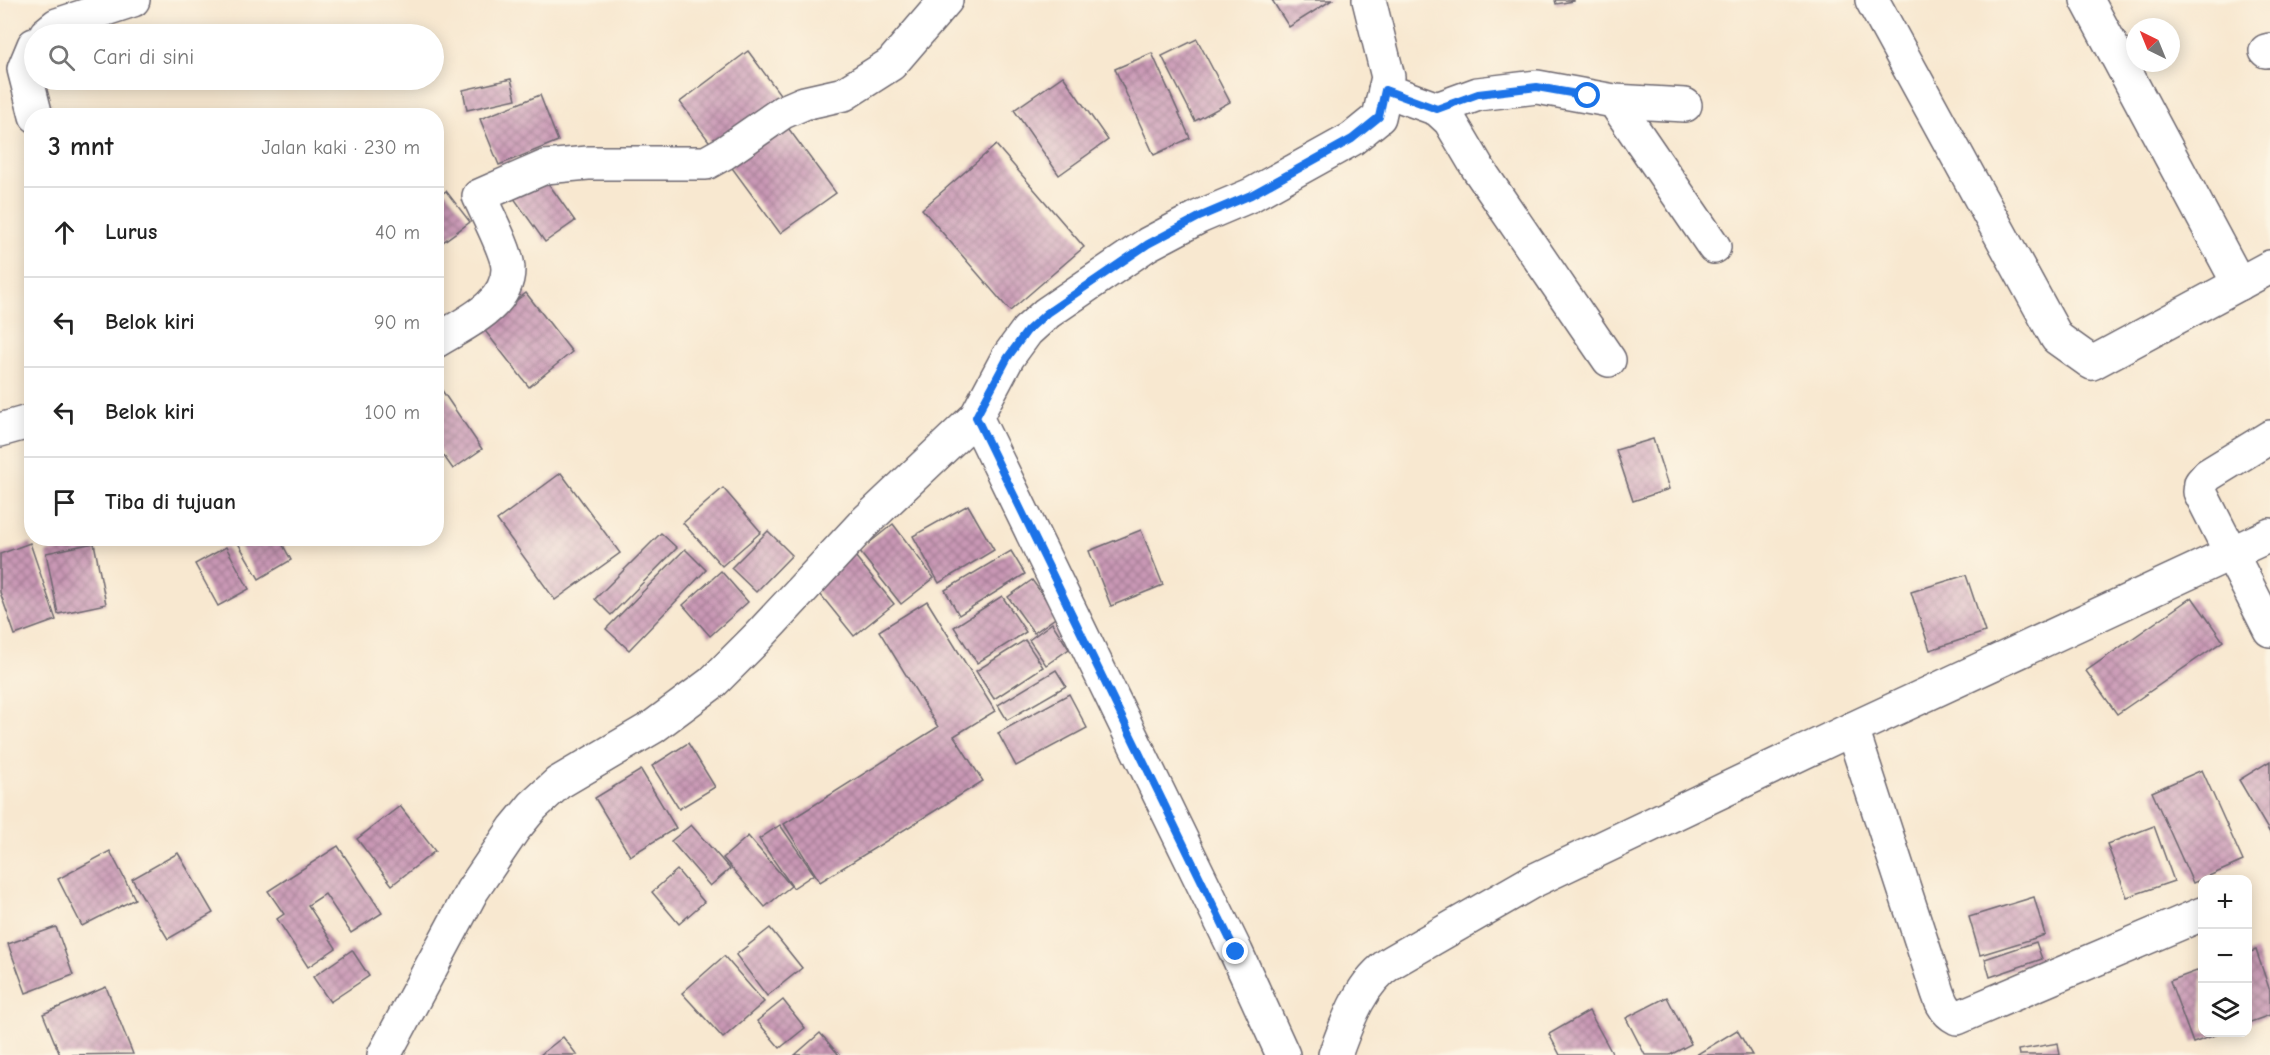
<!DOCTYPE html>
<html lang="id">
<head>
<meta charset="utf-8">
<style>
	body { margin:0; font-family:"Comic Neue",sans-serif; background:#f2f2f2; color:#222 }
	.controls { position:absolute; right:18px; bottom:18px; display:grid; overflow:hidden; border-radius:12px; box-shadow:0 3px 15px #0003 }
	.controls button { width:54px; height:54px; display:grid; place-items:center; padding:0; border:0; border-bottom:2px solid #e0e0e0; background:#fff; color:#222; font:30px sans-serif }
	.compass { position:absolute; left:2126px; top:18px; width:54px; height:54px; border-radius:50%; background:#fff; box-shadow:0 3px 15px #0003; rotate:317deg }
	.stop { position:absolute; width:18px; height:18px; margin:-14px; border:4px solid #1a73e8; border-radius:50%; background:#fff }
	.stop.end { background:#1a73e8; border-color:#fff; box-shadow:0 2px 6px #0008 }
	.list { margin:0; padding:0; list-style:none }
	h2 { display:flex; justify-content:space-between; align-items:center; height:78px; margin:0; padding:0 24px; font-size:26px }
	h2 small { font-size:20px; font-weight:400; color:#767676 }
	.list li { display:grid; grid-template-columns:39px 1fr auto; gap:18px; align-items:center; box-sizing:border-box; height:90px; padding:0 24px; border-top:2px solid #e0e0e0 }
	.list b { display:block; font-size:22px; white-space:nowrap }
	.list em { font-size:20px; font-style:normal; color:#767676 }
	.icon { flex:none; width:33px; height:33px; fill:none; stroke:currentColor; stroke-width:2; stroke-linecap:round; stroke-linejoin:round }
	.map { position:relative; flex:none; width:2270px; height:1055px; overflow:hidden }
	.search { position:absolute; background:#fff; box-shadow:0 3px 15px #0003; left:24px; top:24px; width:420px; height:66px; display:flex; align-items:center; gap:15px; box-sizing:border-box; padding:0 21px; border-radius:33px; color:#767676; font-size:22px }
	.panel { position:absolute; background:#fff; box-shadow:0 3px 15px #0003; left:24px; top:108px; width:420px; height:438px; border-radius:24px }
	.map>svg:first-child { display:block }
	.building { fill:url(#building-cross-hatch) }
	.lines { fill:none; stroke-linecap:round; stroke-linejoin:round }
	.street-casing { stroke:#6d676f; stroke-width:36 }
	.street { stroke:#fff; stroke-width:33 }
	.route { stroke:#1a73e8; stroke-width:8 }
</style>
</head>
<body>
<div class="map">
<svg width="2270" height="1055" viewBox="0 0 2270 1055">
	<defs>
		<pattern id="building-cross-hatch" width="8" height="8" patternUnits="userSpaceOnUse" patternTransform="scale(1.5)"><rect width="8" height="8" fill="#c998b5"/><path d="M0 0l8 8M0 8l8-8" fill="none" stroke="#a37c94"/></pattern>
	</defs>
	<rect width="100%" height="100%" fill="#fcf5e5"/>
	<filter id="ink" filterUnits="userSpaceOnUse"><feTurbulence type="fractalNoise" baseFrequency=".0167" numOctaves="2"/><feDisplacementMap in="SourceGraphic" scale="12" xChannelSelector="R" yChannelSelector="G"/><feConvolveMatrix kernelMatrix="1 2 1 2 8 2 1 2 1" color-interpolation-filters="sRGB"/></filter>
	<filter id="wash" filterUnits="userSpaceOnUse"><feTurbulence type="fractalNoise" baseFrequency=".008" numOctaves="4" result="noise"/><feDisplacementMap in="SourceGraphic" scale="24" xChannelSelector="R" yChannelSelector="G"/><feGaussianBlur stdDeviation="1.35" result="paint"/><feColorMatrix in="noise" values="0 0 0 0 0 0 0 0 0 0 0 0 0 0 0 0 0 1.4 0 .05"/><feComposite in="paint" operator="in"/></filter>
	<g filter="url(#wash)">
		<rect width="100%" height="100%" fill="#f8e8d0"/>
		<g id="blocks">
			<g class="building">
				<polygon points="1272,0 1332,0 1289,27"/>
				<polygon points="1555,0 1574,0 1574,1 1556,4"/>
				<polygon points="1197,39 1230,102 1195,121 1162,56"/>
				<polygon points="748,51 785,101 717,152 680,102"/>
				<polygon points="1152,53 1190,138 1154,155 1115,69"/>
				<polygon points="1063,76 1108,140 1059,175 1014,110"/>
				<polygon points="511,79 516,99 467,110 463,90"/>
				<polygon points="540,95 558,141 499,165 480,119"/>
				<polygon points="780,117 836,193 780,233 724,157"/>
				<polygon points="996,145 1084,247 1010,311 922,209"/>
				<polygon points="541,173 575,221 545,242 511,194"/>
				<polygon points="446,191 470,222 436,247 436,198"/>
				<polygon points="526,293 572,352 529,387 482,327"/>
				<polygon points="441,389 482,449 453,469 436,445 436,392"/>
				<polygon points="1653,439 1669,489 1633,501 1616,450"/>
				<polygon points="561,473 620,553 555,600 497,520"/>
				<polygon points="723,488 761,532 722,566 683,523"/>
				<polygon points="968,505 994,550 939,583 913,536"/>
				<polygon points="893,524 934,578 901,604 859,551"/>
				<polygon points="1141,530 1163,585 1111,606 1089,551"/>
				<polygon points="768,531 792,555 756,592 731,568"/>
				<polygon points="661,533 677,548 611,615 595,599"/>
				<polygon points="235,538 279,538 291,560 259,579"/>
				<polygon points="30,543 56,620 15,635 0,592 0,554"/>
				<polygon points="94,543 106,604 58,614 46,553"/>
				<polygon points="226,547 249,589 218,606 195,564"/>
				<polygon points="685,549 706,570 629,650 606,629"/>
				<polygon points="851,551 894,604 854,636 812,584"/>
				<polygon points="1011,551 1025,574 959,615 945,590"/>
				<polygon points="721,571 748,602 710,636 683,605"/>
				<polygon points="1966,575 1985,632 1930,650 1911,592"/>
				<polygon points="1032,580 1058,616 1034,633 1008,597"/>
				<polygon points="1002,596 1026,632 977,663 954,627"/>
				<polygon points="2192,597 2223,641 2117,714 2086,671"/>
				<polygon points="927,601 995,711 954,736 983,781 820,882 784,824 938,727 879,631"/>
				<polygon points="1052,623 1069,649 1046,665 1029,640"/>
				<polygon points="1025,640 1043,667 994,699 976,671"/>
				<polygon points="1056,670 1066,686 1007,720 998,705"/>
				<polygon points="1069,694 1087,728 1016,766 998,733"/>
				<polygon points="688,743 715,787 679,809 652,766"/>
				<polygon points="2270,761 2270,833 2239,780"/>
				<polygon points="641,770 676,828 630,856 595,798"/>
				<polygon points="2202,770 2243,861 2193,883 2152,792"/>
				<polygon points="400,806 435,851 392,885 357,839"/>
				<polygon points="691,825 730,869 710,886 671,841"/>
				<polygon points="780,825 814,874 793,888 759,839"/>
				<polygon points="2154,826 2174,881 2127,897 2107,844"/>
				<polygon points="748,836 791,886 765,907 723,858"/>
				<polygon points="338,846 382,913 351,933 325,894 308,905 336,948 308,967 277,919 284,914 268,891"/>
				<polygon points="110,851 135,899 82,926 58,879"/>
				<polygon points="178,853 213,913 168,939 132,879"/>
				<polygon points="677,870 704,902 679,924 652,892"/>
				<polygon points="2034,897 2045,935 1980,955 1969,917"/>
				<polygon points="56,927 73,975 26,993 8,944"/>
				<polygon points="770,928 802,968 767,996 736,955"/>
				<polygon points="2036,942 2042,959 1990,977 1985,959"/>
				<polygon points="352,950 369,976 330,1002 313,977"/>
				<polygon points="2256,950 2270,991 2270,1015 2248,1023 2248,953"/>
				<polygon points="724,956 764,1002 723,1038 682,993"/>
				<polygon points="2202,969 2202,1032 2221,1033 2193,1043 2170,981"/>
				<polygon points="106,987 133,1054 60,1055 43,1014"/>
				<polygon points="1667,997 1691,1044 1670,1055 1645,1055 1626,1018"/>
				<polygon points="783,1000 805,1028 780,1048 757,1021"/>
				<polygon points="1589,1011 1613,1055 1560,1055 1549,1034"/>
				<polygon points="1737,1030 1752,1055 1696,1055"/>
				<polygon points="820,1033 839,1055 795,1055"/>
				<polygon points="563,1037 577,1055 540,1055"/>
				<polygon points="2058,1043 2060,1055 2019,1055 2018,1050"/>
			</g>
		</g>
	</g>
	<g filter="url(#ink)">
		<use href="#blocks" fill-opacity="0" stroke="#6d676f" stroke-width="1.5"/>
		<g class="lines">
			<defs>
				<g id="street">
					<polyline points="1872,0 2057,338 2092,363 2270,267"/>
					<polyline points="2087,0 2239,284"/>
					<polyline points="46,34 57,25 133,0"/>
					<polyline points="34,45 24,69 36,116"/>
					<polyline points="2266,51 2270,50"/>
					<polyline points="1385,90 1437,109 1450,121 1479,170 1609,360"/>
					<polyline points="1614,101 1685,105"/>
					<polyline points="1437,109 1478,94 1537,87 1614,101 1714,247"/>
					<path d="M436,341C463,324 508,306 508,269C508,253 486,212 479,196L545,167L588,163H706L724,153L783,112L804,103L844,94L891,64L946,0"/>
					<polyline points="976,417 1236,952 1283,1055"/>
					<polyline points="0,430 32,421"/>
					<polyline points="2270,437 2208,475 2201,483 2200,492 2270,630"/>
					<polyline points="1852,729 2270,535"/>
					<polyline points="384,1055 472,891 514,829 533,806 558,783 653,727 712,683 756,639 863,524 976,417 1008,357 1027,331 1047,313 1148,244 1199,217 1251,195 1352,139 1379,117 1388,77 1369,0"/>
					<path d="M1335,1055C1347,1022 1361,981 1392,962L1533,881L1852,729L1932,974C1938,990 1940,1010 1957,1018L2202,914"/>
				</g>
			</defs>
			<use href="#street" class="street-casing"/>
			<use href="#street" class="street"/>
		</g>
	</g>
	<g class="lines" filter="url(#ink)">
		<polyline class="route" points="1236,952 976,417 1008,357 1027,331 1047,313 1148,244 1199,217 1251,195 1352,139 1379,117 1385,90 1437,109 1478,94 1537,87 1588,96"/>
	</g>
</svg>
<div class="controls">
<button>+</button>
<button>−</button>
<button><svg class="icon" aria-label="layers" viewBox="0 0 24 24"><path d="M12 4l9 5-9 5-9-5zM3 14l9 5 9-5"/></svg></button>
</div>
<svg class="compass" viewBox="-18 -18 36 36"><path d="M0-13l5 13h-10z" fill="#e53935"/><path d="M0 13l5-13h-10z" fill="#767676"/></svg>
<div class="stop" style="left:1588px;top:96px"></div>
<div class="stop end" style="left:1236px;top:952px"></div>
<div class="search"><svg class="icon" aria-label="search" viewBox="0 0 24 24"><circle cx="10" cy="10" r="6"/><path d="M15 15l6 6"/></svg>Cari di sini</div>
<section class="panel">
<h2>3 mnt<small>Jalan kaki · 230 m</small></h2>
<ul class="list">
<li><svg class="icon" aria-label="ahead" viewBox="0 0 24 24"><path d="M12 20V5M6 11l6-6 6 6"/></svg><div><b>Lurus</b></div><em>40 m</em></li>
<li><svg class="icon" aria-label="left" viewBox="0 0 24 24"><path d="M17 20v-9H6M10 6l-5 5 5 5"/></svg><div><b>Belok kiri</b></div><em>90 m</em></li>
<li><svg class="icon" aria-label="left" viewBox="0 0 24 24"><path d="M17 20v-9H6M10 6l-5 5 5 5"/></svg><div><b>Belok kiri</b></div><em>100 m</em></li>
<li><svg class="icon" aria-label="arrive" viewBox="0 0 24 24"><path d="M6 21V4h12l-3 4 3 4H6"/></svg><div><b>Tiba di tujuan</b></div></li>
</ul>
</section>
</div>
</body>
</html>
